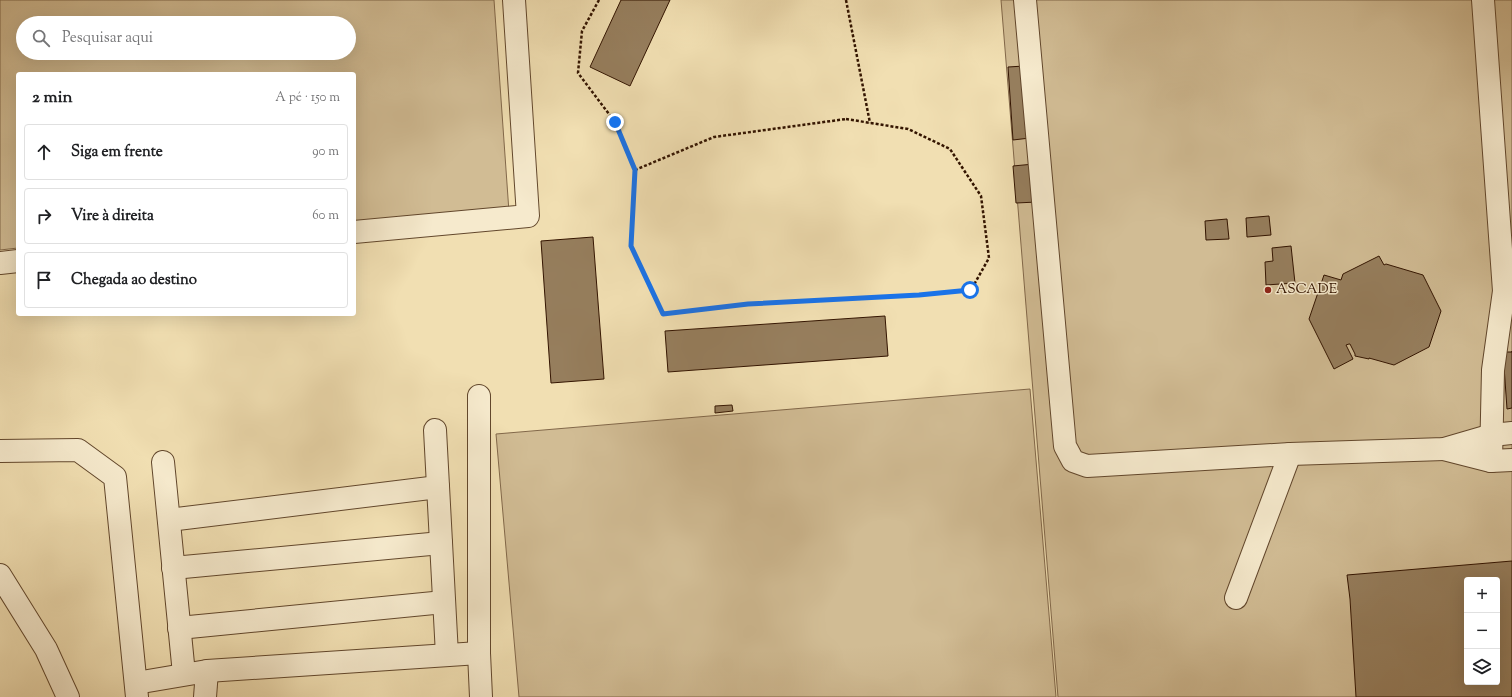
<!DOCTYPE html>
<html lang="pt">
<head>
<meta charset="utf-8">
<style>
	body { margin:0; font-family:"Sorts Mill Goudy",serif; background:#f6f6f6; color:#202124 }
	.controls { position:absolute; right:12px; bottom:12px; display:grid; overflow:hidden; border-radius:4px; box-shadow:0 4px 16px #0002 }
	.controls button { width:36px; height:36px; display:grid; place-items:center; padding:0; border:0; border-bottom:1px solid #e0e0e0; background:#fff; color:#202124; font:20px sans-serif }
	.stop { position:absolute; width:12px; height:12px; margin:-9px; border:3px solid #1a73e8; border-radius:50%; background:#fff }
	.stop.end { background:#1a73e8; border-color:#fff; box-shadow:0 1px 4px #0008 }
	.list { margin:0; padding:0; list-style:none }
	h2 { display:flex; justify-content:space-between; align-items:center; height:52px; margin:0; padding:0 16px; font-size:17px }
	h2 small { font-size:13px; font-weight:400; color:#757577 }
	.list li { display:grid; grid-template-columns:26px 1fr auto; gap:12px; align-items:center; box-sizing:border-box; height:56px; margin:0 8px 8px; padding:0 8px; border:1px solid #e0e0e0; border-radius:4px }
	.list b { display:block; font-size:15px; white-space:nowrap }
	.list em { font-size:13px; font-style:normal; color:#757577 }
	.icon { flex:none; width:22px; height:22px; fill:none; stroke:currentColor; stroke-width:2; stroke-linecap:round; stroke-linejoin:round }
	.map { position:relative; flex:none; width:1512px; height:697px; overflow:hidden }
	.search { position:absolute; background:#fff; box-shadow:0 4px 16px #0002; left:16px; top:16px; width:340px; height:44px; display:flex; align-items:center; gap:10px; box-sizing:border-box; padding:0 14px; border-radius:22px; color:#757577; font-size:15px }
	.panel { position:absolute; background:#fff; box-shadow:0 4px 16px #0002; left:16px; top:72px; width:340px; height:244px; border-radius:4px }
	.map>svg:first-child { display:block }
	.green { fill:#d1bc94; stroke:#82684a; fill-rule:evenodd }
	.building { fill:#967e5d; stroke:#331400; fill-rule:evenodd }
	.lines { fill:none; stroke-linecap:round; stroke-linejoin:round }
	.minor-casing { stroke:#62472c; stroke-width:24 }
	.path { stroke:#331400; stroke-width:2.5; stroke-dasharray:3 2; stroke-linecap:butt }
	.minor { stroke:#f6eacd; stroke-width:22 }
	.route { stroke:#1a73e8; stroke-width:5 }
	.poi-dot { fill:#8f2418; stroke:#f6eacd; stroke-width:1.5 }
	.labels { text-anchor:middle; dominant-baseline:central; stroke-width:3; stroke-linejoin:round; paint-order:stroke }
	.poi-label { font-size:14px; fill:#331400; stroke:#f6eacd; text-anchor:start }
</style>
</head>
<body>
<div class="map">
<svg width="1512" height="697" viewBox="0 0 1512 697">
	<rect width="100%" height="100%" fill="#f1dfb2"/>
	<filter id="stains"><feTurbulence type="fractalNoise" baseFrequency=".005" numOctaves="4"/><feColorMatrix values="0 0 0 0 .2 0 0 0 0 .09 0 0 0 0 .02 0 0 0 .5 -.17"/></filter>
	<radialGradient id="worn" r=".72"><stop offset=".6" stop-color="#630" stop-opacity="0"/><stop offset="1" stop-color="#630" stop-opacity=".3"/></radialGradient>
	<g class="green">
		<path d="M0,0H494L509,212L354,224V74H18V248L0,250ZM23,23H349V53H23Z"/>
		<path d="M1001,0H1512V697H1058ZM1467,580H1497V682H1467Z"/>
		<polygon points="1030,389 1056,697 519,697 496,434"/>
	</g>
	<g class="building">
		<polygon points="621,0 670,0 630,86 590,67"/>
		<polygon points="1024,66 1030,138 1013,140 1008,67"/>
		<polygon points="1034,164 1037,202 1016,203 1013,166"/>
		<polygon points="1269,216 1271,235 1247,237 1246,218"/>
		<polygon points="1227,219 1229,239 1206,240 1205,221"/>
		<polygon points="593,237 604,379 551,383 541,241"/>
		<polygon points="1291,246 1295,283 1266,285 1265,262 1273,261 1272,248"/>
		<polygon points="1379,256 1384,265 1386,264 1423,275 1441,311 1429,347 1394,365 1369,358 1369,359 1355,356 1355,354 1350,344 1349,344 1346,345 1353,359 1334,369 1309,319 1324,275 1341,280 1343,274"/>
		<polygon points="885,316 888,356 668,372 665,331"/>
		<polygon points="1512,351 1512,408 1507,409 1503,352 1512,352"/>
		<polygon points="732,405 733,411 715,413 715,406"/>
		<path d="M1512,561V697H1356L1350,599L1347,575ZM1467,580H1497V682H1467Z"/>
	</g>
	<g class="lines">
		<defs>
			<g id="minor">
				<polyline points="1025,0 1065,446 1073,461 1087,466 1290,454 1444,449 1492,435 1512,433"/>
				<polyline points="1483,0 1504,291 1493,370 1491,461"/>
				<polyline points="354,232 528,216 514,0"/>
				<polyline points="0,263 18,261"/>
				<polyline points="479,396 479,653 481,697"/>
				<polyline points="435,430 447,655"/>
				<polyline points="1444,449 1491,461 1512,460"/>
				<polyline points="0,451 78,450 115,477 137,697"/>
				<polyline points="163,462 184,674"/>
				<polyline points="169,520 438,487"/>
				<polyline points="173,568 441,543"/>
				<polyline points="0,575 46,649 68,697"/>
				<polyline points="1236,598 1290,454"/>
				<polyline points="179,628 444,602"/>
				<polyline points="136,683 207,671 479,653"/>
				<polyline points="205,697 207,671"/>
			</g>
		</defs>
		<use href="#minor" class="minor-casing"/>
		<g class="path">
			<polyline points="599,0 582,31 578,73 615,122 635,170"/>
			<polyline points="846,0 870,123"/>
			<polygon points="846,119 908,129 950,149 981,196 989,258 971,290 919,295 747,304 663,314 631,246 635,170 714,137"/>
		</g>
		<use href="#minor" class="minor"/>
	</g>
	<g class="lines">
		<polyline class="route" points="615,122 635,170 631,246 663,314 748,304 919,295 970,290"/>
	</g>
	<circle class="poi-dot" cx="1268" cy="290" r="4"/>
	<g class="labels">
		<g class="poi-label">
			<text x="1276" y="290">ASCADE</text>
		</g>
	</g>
	<rect width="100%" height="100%" filter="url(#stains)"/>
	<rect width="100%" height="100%" fill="url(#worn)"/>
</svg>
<div class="controls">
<button>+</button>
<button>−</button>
<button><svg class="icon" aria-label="layers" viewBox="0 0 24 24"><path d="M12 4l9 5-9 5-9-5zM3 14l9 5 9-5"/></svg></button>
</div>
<div class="stop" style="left:970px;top:290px"></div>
<div class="stop end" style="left:615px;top:122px"></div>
<div class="search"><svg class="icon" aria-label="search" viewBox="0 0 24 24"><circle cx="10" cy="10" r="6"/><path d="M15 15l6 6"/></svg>Pesquisar aqui</div>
<section class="panel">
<h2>2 min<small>A pé · 150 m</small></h2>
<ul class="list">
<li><svg class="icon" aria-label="ahead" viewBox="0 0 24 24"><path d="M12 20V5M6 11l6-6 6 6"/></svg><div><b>Siga em frente</b></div><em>90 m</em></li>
<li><svg class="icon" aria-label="right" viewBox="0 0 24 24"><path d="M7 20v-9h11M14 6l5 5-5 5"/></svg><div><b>Vire à direita</b></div><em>60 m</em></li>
<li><svg class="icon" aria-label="arrive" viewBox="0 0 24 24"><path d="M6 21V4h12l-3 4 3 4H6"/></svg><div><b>Chegada ao destino</b></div></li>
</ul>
</section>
</div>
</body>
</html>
